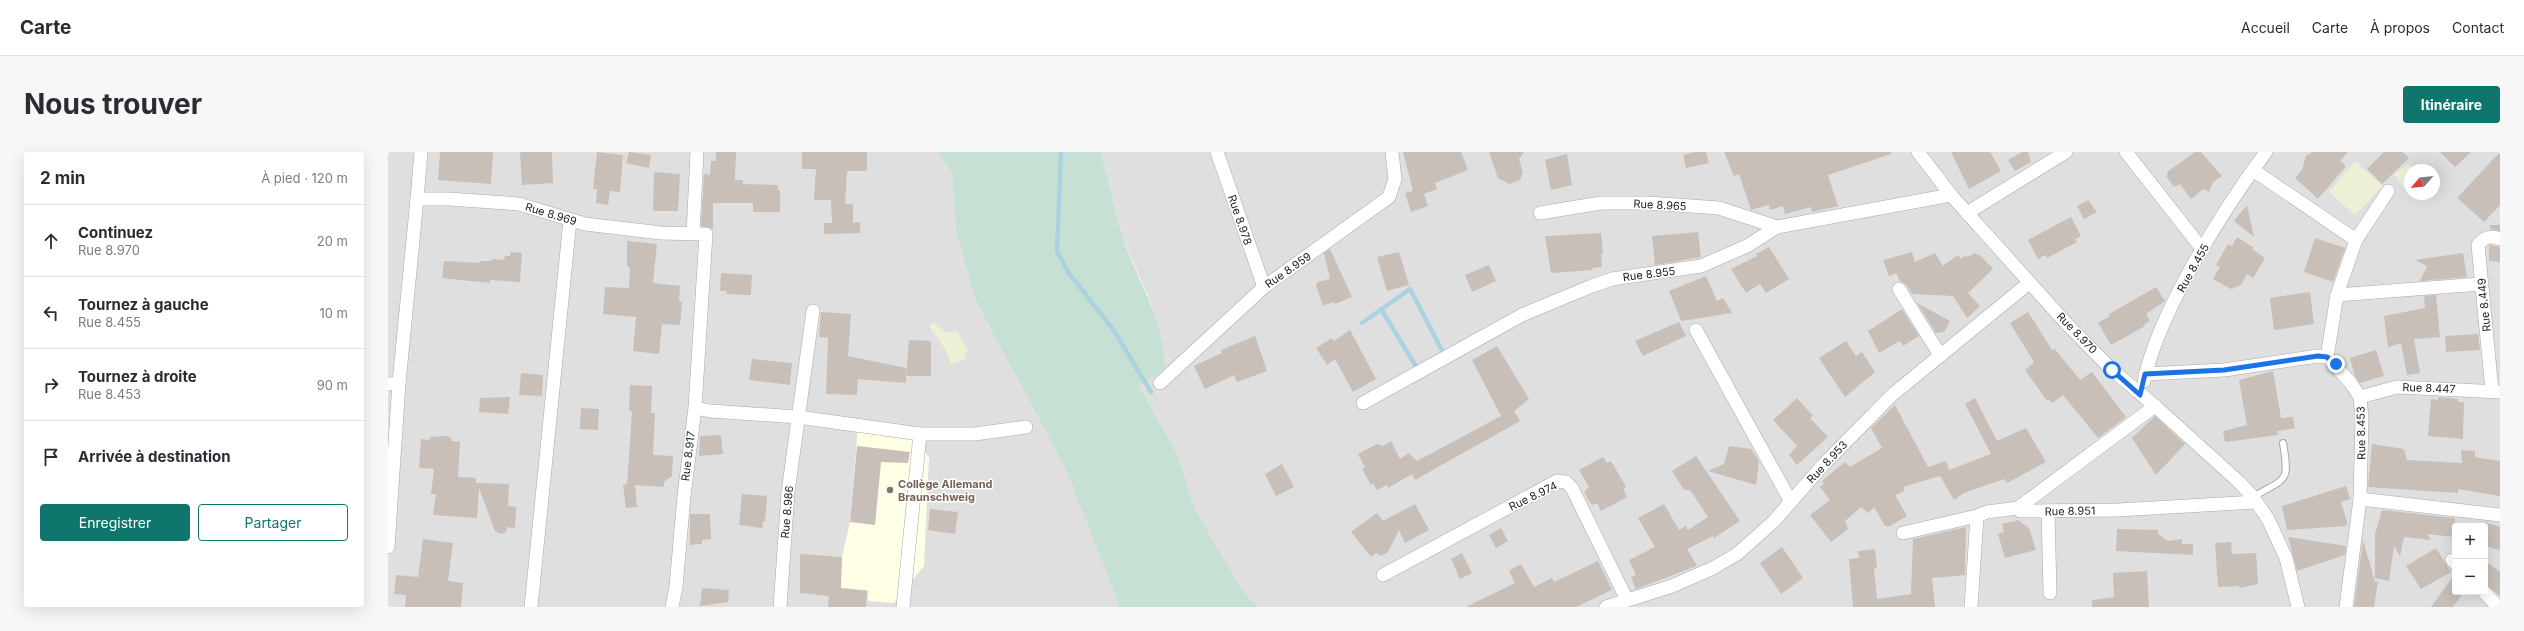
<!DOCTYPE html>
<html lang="fr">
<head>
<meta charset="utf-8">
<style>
	body { margin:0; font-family:Inter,sans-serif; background:#f7f7f7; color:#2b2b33 }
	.controls { position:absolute; right:12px; bottom:12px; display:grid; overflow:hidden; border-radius:4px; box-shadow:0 4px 16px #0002 }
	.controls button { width:36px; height:36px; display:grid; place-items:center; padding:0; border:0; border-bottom:1px solid #e1e1e2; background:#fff; color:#2b2b33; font:20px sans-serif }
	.compass { position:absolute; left:2016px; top:12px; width:36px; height:36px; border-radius:50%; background:#fff; box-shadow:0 4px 16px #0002; rotate:242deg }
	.stop { position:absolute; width:12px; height:12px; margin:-9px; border:3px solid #1a73e8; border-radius:50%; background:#fff }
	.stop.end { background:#1a73e8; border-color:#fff; box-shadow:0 1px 4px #0008 }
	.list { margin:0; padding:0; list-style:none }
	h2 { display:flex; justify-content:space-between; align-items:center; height:52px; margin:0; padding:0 16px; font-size:17px }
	h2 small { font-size:13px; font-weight:400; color:#7c7c81 }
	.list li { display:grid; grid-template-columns:26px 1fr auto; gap:12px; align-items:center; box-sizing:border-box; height:72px; padding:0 16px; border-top:1px solid #e1e1e2 }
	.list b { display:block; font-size:15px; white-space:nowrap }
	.list p { margin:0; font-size:13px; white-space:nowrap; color:#7c7c81 }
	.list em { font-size:13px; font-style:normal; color:#7c7c81 }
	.actions { display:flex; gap:8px; padding:12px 16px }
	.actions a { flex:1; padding:9px 0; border:1px solid #0f766e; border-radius:4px; text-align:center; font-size:14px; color:#0f766e }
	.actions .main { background:#0f766e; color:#fff }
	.icon { flex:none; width:22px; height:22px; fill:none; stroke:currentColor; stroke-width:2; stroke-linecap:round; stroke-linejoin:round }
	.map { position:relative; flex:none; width:2112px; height:455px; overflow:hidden; border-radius:4px }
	header { display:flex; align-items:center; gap:24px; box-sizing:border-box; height:56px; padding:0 20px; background:#fff; border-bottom:1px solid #e1e1e2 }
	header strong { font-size:19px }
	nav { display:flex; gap:22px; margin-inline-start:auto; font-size:14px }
	.intro { display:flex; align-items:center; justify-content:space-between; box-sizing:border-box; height:96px; padding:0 24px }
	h1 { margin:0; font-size:28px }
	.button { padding:10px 18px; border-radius:4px; background:#0f766e; color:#fff; font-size:14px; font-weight:700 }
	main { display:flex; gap:24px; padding:0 24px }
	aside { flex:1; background:#fff; border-radius:4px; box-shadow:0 4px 16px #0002 }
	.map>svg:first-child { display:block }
	.residential { fill:#e0dfdf; fill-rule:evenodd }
	.education { fill:#ffffe5 }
	.farmland { fill:#eef0d5 }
	.wetland { fill:#c6e0d4 }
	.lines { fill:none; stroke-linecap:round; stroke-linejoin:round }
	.stream { stroke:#aad3df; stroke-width:4.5 }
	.building { fill:#c7bfb8 }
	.service-casing { stroke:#a9a9a9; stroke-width:8 }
	.minor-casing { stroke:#a9a9a9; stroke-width:14 }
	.service { stroke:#fff; stroke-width:6 }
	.minor { stroke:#fff; stroke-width:13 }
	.route { stroke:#1a73e8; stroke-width:5 }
	.education-dot { fill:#8d6e63; stroke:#fff; stroke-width:1.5 }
	.labels { text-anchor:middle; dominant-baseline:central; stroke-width:3; stroke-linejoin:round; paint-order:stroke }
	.street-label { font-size:11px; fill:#222; stroke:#fff }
	.education-label { font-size:11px; font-weight:bold; fill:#785e54; stroke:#fff; text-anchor:start }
</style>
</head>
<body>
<header>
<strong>Carte</strong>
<nav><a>Accueil</a><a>Carte</a><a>À propos</a><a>Contact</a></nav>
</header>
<div class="intro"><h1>Nous trouver</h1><a class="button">Itinéraire</a></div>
<main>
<aside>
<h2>2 min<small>À pied · 120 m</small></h2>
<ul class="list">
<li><svg class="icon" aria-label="ahead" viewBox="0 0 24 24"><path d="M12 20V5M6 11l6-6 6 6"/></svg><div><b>Continuez</b><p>Rue 8.970</p></div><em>20 m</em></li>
<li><svg class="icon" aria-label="left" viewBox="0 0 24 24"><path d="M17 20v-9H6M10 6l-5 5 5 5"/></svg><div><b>Tournez à gauche</b><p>Rue 8.455</p></div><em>10 m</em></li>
<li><svg class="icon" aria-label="right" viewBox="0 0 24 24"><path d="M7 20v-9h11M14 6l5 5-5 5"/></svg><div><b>Tournez à droite</b><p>Rue 8.453</p></div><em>90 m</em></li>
<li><svg class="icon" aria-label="arrive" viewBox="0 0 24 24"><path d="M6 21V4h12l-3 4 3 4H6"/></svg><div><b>Arrivée à destination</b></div></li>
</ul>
<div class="actions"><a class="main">Enregistrer</a><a>Partager</a></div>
</aside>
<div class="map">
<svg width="2112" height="455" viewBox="0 0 2112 455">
	<rect width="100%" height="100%" fill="#f2efe9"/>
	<g class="residential">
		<polygon points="0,0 550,0 564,22 568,79 676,313 732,455 0,455"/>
		<path d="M712,0H2112V455H869L853,436L806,356L790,304L751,234L777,217L763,150L736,89ZM2022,18H2046V42H2022ZM2067,374H2097V440H2067Z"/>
	</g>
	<polygon class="education" points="470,275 517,280 541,305 536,414 506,451 480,449 480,438 452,436 454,405 462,370"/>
	<g class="farmland">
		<polygon points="1967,9 1995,34 1967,63 1941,40"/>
		<polygon points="2021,12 2026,18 2022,18 2021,43 2006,22"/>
		<polygon points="546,170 557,181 569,179 580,199 576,203 578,207 563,212 557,197 541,174"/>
	</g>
	<path class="wetland" d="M550,0H712C721,29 727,60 736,89C752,136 775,163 777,217L751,234L790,304L806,356L853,436L869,455H732L676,313L588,149L568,79L564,22Z"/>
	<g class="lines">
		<g class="stream">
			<polyline points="673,0 669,99 680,120 727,180 763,240"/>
			<polyline points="993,157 1029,216"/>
			<polyline points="974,171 1022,137 1056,202"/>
		</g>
	</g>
	<g class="building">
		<polygon points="52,0 105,0 103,32 50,28"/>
		<polygon points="132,0 164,0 165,31 134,33"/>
		<polygon points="209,0 235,3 232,40 222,39 220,53 208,51 209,37 205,37"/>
		<polygon points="241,0 263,3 261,16 238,11"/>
		<polygon points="328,0 348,0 347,28 355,28 355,32 390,33 390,38 392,38 392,60 365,60 365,51 325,51 325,77 313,74 316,22 322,23 323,9 328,9"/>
		<polygon points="414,0 479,0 479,19 459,19 457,52 465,52 465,71 472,70 472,81 436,82 436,71 444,71 443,48 426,48 428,17 414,17"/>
		<polygon points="1015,0 1073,0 1080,18 1047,31 1049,37 1036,42 1040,54 1023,60 1017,41 1025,39"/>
		<polygon points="1101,0 1136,0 1131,7 1135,21 1132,28 1121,32 1110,26"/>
		<polygon points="1307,0 1318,0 1321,11 1298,16 1295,3"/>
		<polygon points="1336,0 1503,0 1503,2 1440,23 1450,54 1424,60 1423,55 1397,62 1395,54 1382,58 1381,53 1363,58 1351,22 1346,24"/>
		<polygon points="1563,0 1602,0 1613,19 1581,37"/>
		<polygon points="1634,0 1640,0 1643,10 1627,19 1620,8"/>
		<polygon points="1807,0 1813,0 1834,24 1825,30 1821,40 1815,37 1803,47 1792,32 1786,35 1778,24 1780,22 1779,20"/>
		<polygon points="1924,0 1960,0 1952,9 1958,14 1930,47 1907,26 1914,18 1918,4"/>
		<polygon points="1996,0 2015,0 2021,6 1994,32 1979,17"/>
		<polygon points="2052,0 2083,0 2067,15"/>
		<polygon points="2112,0 2112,53 2096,70 2069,46"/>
		<polygon points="1179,2 1184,33 1163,38 1157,8"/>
		<polygon points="266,20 292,22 290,59 265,59"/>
		<polygon points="1700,48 1709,60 1696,67 1689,54"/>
		<polygon points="1859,53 1866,85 1846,69"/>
		<polygon points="1683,65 1693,84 1687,87 1689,90 1659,106 1658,103 1650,107 1640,88"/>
		<polygon points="2102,73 2112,73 2112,79 2102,77"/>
		<polygon points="1310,80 1313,105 1267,113 1264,84"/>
		<polygon points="1213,81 1215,101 1213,102 1214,115 1204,116 1205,118 1163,121 1157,84"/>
		<polygon points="1849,85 1865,95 1864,97 1877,106 1865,126 1859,122 1853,133 1843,137 1825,127 1832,115 1828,113 1840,92 1844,94"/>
		<polygon points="1927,86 1957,96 1945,130 1916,120"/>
		<polygon points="239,89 269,92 265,131 292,134 291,149 294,150 292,173 274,172 271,202 245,199 248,165 215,162 217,135 241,136 242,116 239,114"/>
		<polygon points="2101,93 2112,95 2112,110 2101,109"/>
		<polygon points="1381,95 1401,127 1378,141 1372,132 1358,141 1343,117 1369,104 1368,102"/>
		<polygon points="942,97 964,145 947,152 946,150 935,154 928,133 930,130 942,127 936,101"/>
		<polygon points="123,100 134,101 132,130 102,128 102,131 54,126 56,109 91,111 92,109 103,109 104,107 116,108 117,104 122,104"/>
		<polygon points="1011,100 1021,133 999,139 989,105"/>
		<polygon points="1524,100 1527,110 1547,101 1555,114 1570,103 1573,107 1578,103 1580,105 1586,101 1593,104 1605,117 1580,141 1592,154 1579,166 1565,144 1524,142 1518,132 1512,129 1508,121 1501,124 1495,108"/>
		<polygon points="2075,101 2079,125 2032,129 2039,114 2027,108"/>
		<polygon points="1101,113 1108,129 1084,140 1077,123"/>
		<polygon points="333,121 364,123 363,143 338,142 339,139 332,139"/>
		<polygon points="1318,124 1329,149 1335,146 1344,161 1293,169 1281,139"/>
		<polygon points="1768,135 1777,149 1758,162 1762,169 1756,172 1757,174 1723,193 1710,171 1722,164 1721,162"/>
		<polygon points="1922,140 1926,172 1886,178 1882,146"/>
		<polygon points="2048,143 2052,185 2026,187 2032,221 2019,223 2013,191 2000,195 1996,164 2037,156 2036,144"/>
		<polygon points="1529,151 1562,169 1556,180 1548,181"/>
		<polygon points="1514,157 1531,184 1515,194 1512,189 1491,201 1480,179"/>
		<polygon points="433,160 463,162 460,204 518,216 518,231 470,227 469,243 438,242 440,186 431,185"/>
		<polygon points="1640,160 1664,198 1667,197 1692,228 1704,220 1738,265 1710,286 1675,243 1664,251 1661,247 1659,249 1637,218 1646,210 1622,171"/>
		<polygon points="1291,170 1298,184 1255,204 1247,189"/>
		<polygon points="962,178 988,227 965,240 947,207 939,213 928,196 944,186 946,189"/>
		<polygon points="2090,182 2092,198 2058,200 2057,184"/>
		<polygon points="867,184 879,219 849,230 846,223 817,237 806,214 834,201 833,198"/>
		<polygon points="521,188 543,189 543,224 518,224"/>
		<polygon points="1458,189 1468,204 1474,200 1487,220 1457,245 1431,206"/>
		<polygon points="1109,194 1141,247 1126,259 1132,269 1027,328 1024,322 1000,336 999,333 989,338 985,331 983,333 974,317 977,315 970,302 989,292 995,294 1003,289 1012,307 1021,301 1029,309 1113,264 1084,208"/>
		<polygon points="1988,198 1996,224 1972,231 1967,224 1962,206"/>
		<polygon points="364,207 404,211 402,233 361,228"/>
		<polygon points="1885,219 1893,266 1905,265 1907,276 1889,279 1890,283 1837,290 1835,279 1859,273 1851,228"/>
		<polygon points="133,221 155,223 154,244 131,243"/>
		<polygon points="242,233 264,234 263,261 267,261 265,303 285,304 284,324 276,330 276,335 247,333 249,355 238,356 235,333 239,332 241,305 244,259 241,259"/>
		<polygon points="122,245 120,262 91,260 92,246"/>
		<polygon points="2050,245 2070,247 2070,250 2076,250 2075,287 2040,284 2043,247 2050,248"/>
		<polygon points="1409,246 1425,264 1422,266 1440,285 1409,313 1401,303 1409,294 1385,268"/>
		<polygon points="1587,246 1609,289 1638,276 1658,310 1619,331 1616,327 1576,341 1566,348 1552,324 1515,335 1517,339 1507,343 1519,364 1502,374 1497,374 1486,355 1480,361 1473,355 1457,369 1460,377 1443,390 1422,363 1442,348 1432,335 1436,332 1434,329 1457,310 1462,315 1494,296 1483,276 1507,253 1540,315 1558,309 1561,318 1603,302 1577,252"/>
		<polygon points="193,256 211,257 210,278 192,277"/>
		<polygon points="1767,264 1797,292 1768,323 1744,286"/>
		<polygon points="333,283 335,302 311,304 312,284"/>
		<polygon points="55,284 63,285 63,289 72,290 70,325 88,326 88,331 121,332 120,354 128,355 127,376 119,375 118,380 113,382 107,379 91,336 89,366 45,363 48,342 43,342 46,317 31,316 33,287 41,288 42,285"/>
		<polygon points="1984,292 2016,297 2019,308 2074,311 2073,298 2087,299 2087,305 2112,309 2112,344 2070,337 2070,341 1980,335"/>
		<polygon points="469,294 522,300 520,311 493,310 487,373 462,370"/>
		<polygon points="1341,294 1363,297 1371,309 1368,333 1320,319 1336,312"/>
		<polygon points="1308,304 1352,369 1326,386 1325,384 1299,397 1309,414 1248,437 1243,425 1248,423 1241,408 1267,395 1250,366 1276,352 1291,378 1298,374 1300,378 1320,365 1302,338 1296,338 1284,319"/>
		<polygon points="1215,305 1219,311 1223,309 1238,335 1235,337 1239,345 1213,359 1209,351 1205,353 1202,351 1196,340 1201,335 1191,318"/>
		<polygon points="894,312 906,335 888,344 877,322"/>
		<polygon points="1958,334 1962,347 1953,350 1959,369 1958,374 1899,378 1894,354"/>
		<polygon points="354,342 379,344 377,370 375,369 374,376 351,373"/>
		<polygon points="1027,352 1041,378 1017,391 1011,378 1000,400 993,404 988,401 983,405 963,380 989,361 995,369"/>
		<polygon points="542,357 570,360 567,382 540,378"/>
		<polygon points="1994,358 2067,366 2067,385 2039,382 2043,388 2016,385 2012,404 2006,394 2001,429 1987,426 1987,382"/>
		<polygon points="302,362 322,362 323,387 314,388 314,392 302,393"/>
		<polygon points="1630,368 1641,376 1648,398 1617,406 1610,382 1616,380 1614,372"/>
		<polygon points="2097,370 2112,375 2112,398 2097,394"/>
		<polygon points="1578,375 1577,423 1544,426 1547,455 1465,455 1461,407 1471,406 1470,399 1487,397 1489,416 1486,416 1489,447 1523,442 1525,387"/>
		<polygon points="1113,376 1120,389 1108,396 1101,383"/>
		<polygon points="1729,377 1770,378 1770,382 1780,389 1794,387 1794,392 1805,392 1805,403 1728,399"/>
		<polygon points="1900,385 1958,394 1957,403 1909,419"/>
		<polygon points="35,387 65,391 60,429 75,431 73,455 17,455 18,443 6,442 8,423 30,425"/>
		<polygon points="1975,388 1987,430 1990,429 1986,455 1966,455"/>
		<polygon points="1843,390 1844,402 1868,401 1870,432 1851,436 1851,434 1830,435 1827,391"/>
		<polygon points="1394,395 1415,426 1393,442 1372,411"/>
		<polygon points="2048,396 2063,420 2033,437 2018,414"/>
		<polygon points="1074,401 1084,421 1072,427 1063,407"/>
		<polygon points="412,402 454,405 453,436 479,439 478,455 440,455 441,444 412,441"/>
		<polygon points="1210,409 1224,438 1188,455 1078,455 1127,431 1121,419 1133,412 1146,435 1164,426 1166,430"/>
		<polygon points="2097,409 2112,420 2112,444 2097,432"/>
		<polygon points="1759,419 1761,455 1704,455 1704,448 1726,445 1725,421"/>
		<polygon points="2067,422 2067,440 2076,440 2065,455 2043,455"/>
		<polygon points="314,436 341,438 340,450 312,454"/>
	</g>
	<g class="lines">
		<defs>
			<path id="service" d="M1865,345C1898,325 1902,332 1895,291"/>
			<g id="minor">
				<polyline points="829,0 876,135"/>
				<polyline points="1530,0 1563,43 1678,171 1724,218 1767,254 1851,330 1865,345 1880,367 1898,406 1910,455"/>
				<polyline points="1738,0 1815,98"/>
				<polyline points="1865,18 1968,88"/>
				<polyline points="29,47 33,0"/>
				<polyline points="1152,61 1213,51 1260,51 1331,56 1389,75"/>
				<polyline points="1579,61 1678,0"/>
				<polyline points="305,82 309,0"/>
				<polyline points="1511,137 1552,203"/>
				<polyline points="1949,143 2093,132"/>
				<polyline points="1308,178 1403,350"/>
				<polyline points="1939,205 1949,143 1968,88 2000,39"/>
				<polyline points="1757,222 1836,218 1930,204 1939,205 1962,230 1972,245 1974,266 1972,347 1958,455"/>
				<path d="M1756,229C1771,159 1835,58 1878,0"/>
				<polyline points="772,231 876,135 1001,45 1007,27 1004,0"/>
				<polyline points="0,232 11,231 29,47 61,47 131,52 197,72 273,81 318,82 307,256"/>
				<path d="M2104,239L2090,93C2096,85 2102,83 2112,87"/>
				<polyline points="1972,245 2009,235 2112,240"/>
				<polyline points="975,251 1136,162 1204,134 1224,127 1313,114 1359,94 1389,75 1563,43"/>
				<polyline points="1972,347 2112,363"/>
				<polyline points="1630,356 1767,254"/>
				<polyline points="1660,359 1662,441"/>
				<polyline points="1515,381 1589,364"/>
				<polyline points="0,395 11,231"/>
				<polyline points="2064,408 2067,411"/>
				<polyline points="995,423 1169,329 1178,330 1184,336 1239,448"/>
				<polyline points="2096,440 2110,455"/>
				<polyline points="143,455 182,68"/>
				<polyline points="284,455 288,435 296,344 307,256 322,259 410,265 532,282 587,282 638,275"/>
				<polyline points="392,455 400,340 425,159"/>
				<polyline points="515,455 532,282"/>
				<polyline points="1218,455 1284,434 1325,416 1349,402 1385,370 1435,313 1504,243 1641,131"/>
				<polyline points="1583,455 1589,364 1599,360 1630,356 1632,359 1730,358 1868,350"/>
			</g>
		</defs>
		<use href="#service" class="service-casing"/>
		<use href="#minor" class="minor-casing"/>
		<use href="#service" class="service"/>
		<use href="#minor" class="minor"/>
	</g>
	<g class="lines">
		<polyline class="route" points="1724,218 1752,243 1757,222 1836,218 1930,204 1939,205 1948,212"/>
	</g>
	<circle class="education-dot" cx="502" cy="338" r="4"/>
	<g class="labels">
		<g class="street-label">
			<text transform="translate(1272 53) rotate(3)">Rue 8.965</text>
			<text transform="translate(163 62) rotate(17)">Rue 8.969</text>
			<text transform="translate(852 68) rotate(71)">Rue 8.978</text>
			<text transform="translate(1805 116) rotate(-61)">Rue 8.455</text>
			<text transform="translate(900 118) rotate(-35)">Rue 8.959</text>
			<text transform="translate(1261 122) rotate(-7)">Rue 8.955</text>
			<text transform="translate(2096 153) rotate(-96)">Rue 8.449</text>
			<text transform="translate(1689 181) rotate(46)">Rue 8.970</text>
			<text transform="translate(2041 236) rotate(2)">Rue 8.447</text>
			<text transform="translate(1973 281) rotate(-91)">Rue 8.453</text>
			<text transform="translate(300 304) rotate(-83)">Rue 8.917</text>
			<text transform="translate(1439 310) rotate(-47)">Rue 8.953</text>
			<text transform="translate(1145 344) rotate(-26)">Rue 8.974</text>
			<text transform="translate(1682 359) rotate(-1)">Rue 8.951</text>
			<text transform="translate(399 360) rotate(-85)">Rue 8.986</text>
		</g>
		<g class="education-label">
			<text x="510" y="332">Collège Allemand<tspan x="510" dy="13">Braunschweig</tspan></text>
		</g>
	</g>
</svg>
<div class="controls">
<button>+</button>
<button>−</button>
</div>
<svg class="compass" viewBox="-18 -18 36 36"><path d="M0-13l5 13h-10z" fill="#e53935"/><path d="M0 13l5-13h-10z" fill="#7c7c81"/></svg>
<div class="stop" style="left:1724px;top:218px"></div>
<div class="stop end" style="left:1948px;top:212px"></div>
</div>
</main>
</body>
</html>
